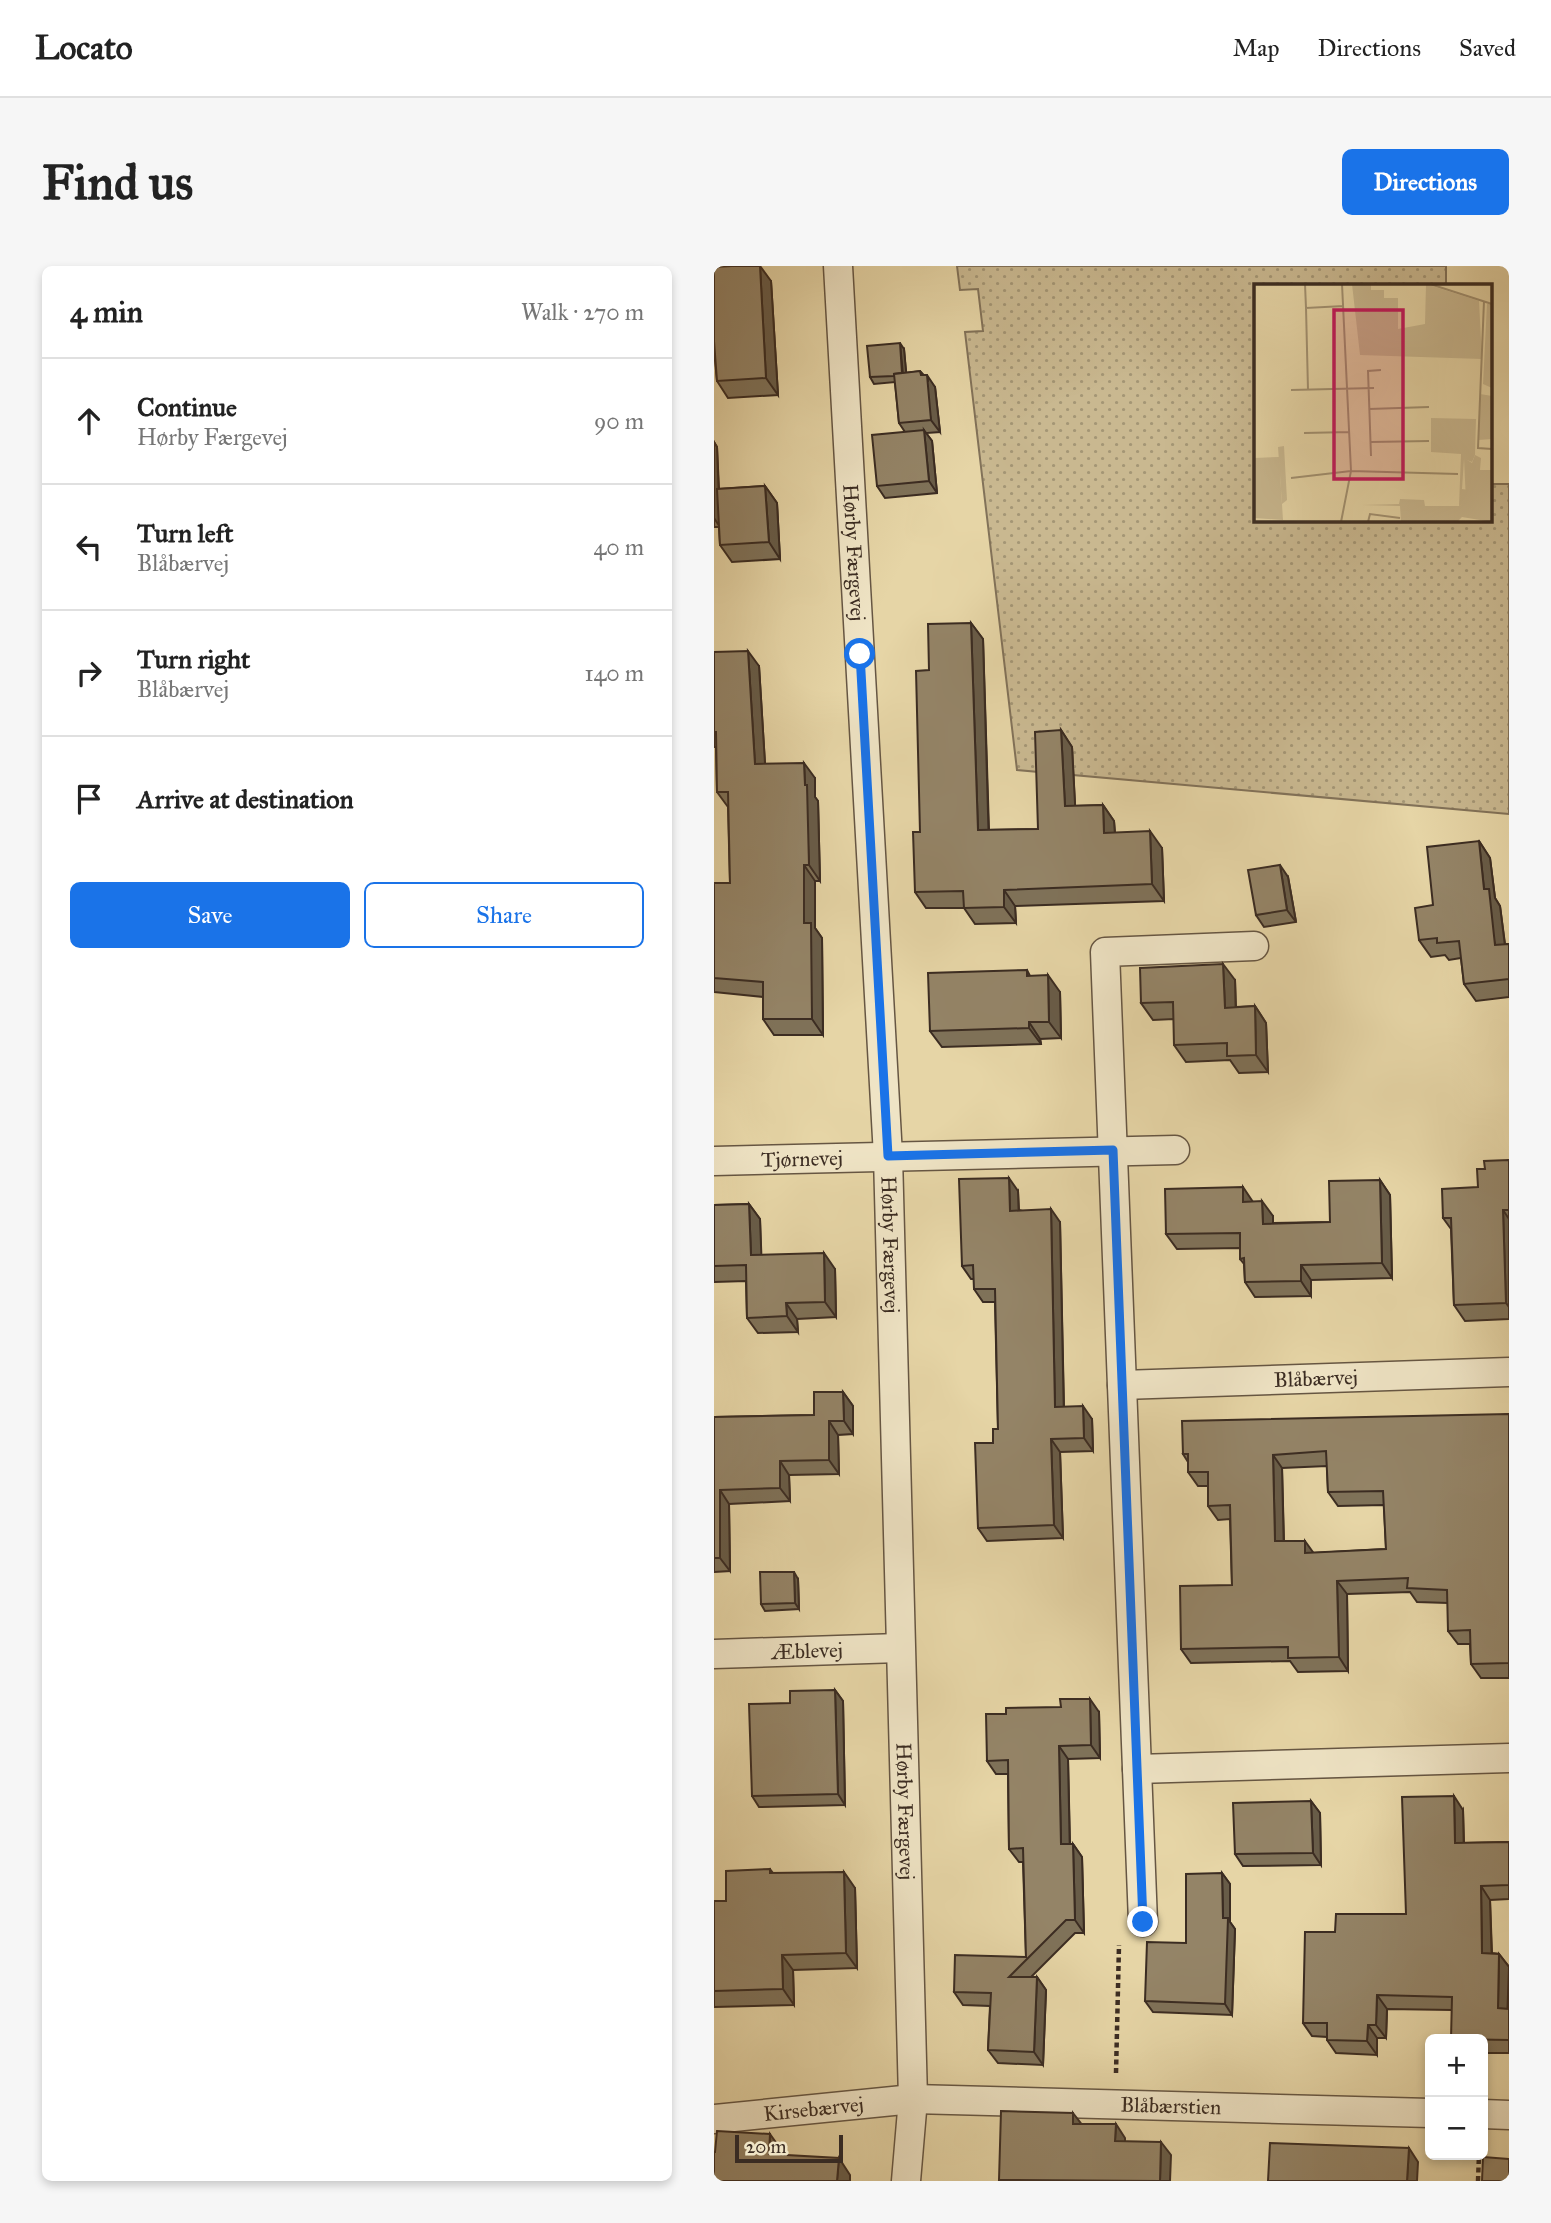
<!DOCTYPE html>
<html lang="en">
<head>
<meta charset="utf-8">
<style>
	body { margin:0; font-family:"IM FELL Great Primer",serif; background:#f6f6f6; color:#222 }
	.controls { position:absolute; right:21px; bottom:21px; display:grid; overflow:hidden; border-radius:10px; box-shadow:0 4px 10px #0003 }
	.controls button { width:63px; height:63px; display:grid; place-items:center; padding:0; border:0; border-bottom:2px solid #e0e0e0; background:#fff; color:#222; font:35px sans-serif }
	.scale { position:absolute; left:21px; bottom:18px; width:108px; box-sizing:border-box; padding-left:7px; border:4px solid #3b2c22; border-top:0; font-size:19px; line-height:24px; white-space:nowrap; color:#3b2c22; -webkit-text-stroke:5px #efe4c5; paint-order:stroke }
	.stop { position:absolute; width:21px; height:21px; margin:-16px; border:5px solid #1a73e8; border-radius:50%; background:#fff }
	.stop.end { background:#1a73e8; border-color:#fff; box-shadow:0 2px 7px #0008 }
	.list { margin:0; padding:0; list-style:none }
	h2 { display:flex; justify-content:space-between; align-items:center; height:91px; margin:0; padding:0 28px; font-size:30px }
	h2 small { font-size:23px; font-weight:400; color:#767676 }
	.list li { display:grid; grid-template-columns:46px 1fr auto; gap:21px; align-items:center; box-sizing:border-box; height:126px; padding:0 28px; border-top:2px solid #e0e0e0 }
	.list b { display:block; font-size:26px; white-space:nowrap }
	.list p { margin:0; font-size:23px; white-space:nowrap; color:#767676 }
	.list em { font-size:23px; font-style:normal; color:#767676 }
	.actions { display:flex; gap:14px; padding:21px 28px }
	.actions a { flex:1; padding:16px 0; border:2px solid #1a73e8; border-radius:10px; text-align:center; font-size:24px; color:#1a73e8 }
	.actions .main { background:#1a73e8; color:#fff }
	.icon { flex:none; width:38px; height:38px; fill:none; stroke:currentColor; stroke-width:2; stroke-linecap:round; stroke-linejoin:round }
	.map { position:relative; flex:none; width:795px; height:1915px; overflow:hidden; border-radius:10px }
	header { display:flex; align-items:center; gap:42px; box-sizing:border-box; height:98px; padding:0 35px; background:#fff; border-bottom:2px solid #e0e0e0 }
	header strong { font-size:33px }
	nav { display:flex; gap:38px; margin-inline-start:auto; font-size:24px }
	.intro { display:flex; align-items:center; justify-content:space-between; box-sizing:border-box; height:168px; padding:0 42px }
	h1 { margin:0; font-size:49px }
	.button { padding:18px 32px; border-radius:10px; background:#1a73e8; color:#fff; font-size:24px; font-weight:700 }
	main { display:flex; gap:42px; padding:0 42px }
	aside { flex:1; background:#fff; border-radius:10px; box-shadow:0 4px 10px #0003 }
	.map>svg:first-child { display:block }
	.grass { fill:url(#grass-dots); stroke:#827259; stroke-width:2 }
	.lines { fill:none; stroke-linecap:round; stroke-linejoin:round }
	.minor-casing { stroke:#665643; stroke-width:31 }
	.path { stroke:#3b2c22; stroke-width:4.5; stroke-dasharray:5 3.5; stroke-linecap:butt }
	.minor { stroke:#efe4c5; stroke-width:28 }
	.wall { fill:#7f7259; stroke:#3b2c22; stroke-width:2; fill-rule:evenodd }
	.shaded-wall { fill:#685c48; stroke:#3b2c22; stroke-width:2 }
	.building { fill:#948467; stroke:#3b2c22; stroke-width:2; fill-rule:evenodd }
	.route { stroke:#1a73e8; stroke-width:9 }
	.labels { text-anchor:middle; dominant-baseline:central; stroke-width:6; stroke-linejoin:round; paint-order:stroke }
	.street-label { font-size:21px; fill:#3b2c22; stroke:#efe4c5 }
	.inset-road { fill:none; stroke:#a29171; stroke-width:2 }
	.view { fill:#c2185b; fill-opacity:0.15; stroke:#c2185b; stroke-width:3.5 }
	.inset-edge { fill:none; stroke:#3b2c22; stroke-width:3.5 }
</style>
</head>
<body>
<header>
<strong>Locato</strong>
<nav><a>Map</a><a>Directions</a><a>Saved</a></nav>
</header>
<div class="intro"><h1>Find us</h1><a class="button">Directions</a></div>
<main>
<aside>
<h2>4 min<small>Walk · 270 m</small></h2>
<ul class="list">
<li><svg class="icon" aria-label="ahead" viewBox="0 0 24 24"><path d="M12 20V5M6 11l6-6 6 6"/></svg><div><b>Continue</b><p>Hørby Færgevej</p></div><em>90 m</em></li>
<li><svg class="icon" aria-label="left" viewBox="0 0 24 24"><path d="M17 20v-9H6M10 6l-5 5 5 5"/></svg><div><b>Turn left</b><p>Blåbærvej</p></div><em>40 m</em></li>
<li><svg class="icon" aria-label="right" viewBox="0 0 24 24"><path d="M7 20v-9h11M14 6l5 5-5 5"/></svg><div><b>Turn right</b><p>Blåbærvej</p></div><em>140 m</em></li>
<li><svg class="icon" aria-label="arrive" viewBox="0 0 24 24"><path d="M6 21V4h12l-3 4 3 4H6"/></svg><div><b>Arrive at destination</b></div></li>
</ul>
<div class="actions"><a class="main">Save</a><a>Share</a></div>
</aside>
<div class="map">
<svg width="795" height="1915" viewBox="0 0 795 1915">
	<defs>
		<pattern id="grass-dots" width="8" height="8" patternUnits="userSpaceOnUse" patternTransform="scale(1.75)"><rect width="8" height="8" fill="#c9b890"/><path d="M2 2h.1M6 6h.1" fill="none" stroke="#a49675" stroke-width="1.8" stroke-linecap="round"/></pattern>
	</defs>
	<rect width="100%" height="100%" fill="#e6d5a6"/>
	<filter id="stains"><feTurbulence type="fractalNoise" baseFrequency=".00286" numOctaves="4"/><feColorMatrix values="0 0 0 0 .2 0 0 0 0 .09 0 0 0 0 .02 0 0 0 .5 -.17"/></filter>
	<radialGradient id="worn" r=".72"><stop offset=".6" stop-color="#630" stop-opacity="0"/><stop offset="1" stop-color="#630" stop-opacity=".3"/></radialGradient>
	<polygon class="grass" points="243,0 732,0 732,19 541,19 541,254 776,254 776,218 795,218 795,548 303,504 251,66 269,65 264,23 246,24"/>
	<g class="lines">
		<defs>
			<g id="minor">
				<path id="s1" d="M124,0L174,890L199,1833L192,1915"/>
				<path id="s2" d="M0,895L461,884"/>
				<path id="s3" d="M408,1119L795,1106"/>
				<path id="s4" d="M0,1388L185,1382"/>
				<polyline points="423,1503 795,1492"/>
				<polyline points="429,1656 391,686 540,680"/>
				<polyline points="769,1848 795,1849"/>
				<path id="s5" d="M0,1853L199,1833L716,1847"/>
			</g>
		</defs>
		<use href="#minor" class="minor-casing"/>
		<g class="path">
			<polyline points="402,1807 405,1679"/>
			<polyline points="764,1915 765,1889"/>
		</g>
		<use href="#minor" class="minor"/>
	</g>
	<g class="wall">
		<polygon points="0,1 57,15 64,129 14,132 3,115 0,84"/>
		<polygon points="190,83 192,107 206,105 221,121 226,166 212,167 218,175 223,227 171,232 163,220 191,166 185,157 181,116 160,118 156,111"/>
		<polygon points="0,176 3,181 5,223 51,220 63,237 66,293 18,296 6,279 5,261 0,261"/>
		<polygon points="257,357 269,373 275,564 324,563 347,464 358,481 361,540 389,539 400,555 401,567 448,582 450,635 301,640 302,657 261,658 250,642 212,642 201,626 206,566 215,404"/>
		<polygon points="0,386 45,400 51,498 101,512 101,531 104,535 106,615 101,615 101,662 108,672 109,769 60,769 49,753 49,731 0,726 0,617 16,617 14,541 3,526 2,481 0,481"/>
		<polygon points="765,575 776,592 781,632 786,640 791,678 795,678 795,731 762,735 750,718 747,692 735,694 731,689 717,691 705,674 719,639"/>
		<polygon points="574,611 582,656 550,661 542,649"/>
		<polygon points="313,704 316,710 346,726 347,772 326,773 327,778 228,781 216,765"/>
		<polygon points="521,714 522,741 541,740 552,757 554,806 525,807 516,794 472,796 460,779 460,753 439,754 427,737"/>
		<polygon points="795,894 795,1053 751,1055 740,1039 737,963 729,952 764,921 771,903"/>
		<polygon points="666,914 676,929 678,1012 597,1014 597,1030 541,1031 531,1016 530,998 526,993 526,982 463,983 452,968 539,936 559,950 559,957 616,956"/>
		<polygon points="304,925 305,944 346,956 350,1141 378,1153 379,1185 346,1186 349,1272 273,1275 264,1262 279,1177 284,1163 281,1036 269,1036 260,1023 260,1013 257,1013 248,1000"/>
		<polygon points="35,938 46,953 47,989 121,1003 122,1051 83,1053 84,1066 44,1067 33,1052 32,1015 0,1016 0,939"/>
		<polygon points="129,1126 139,1140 139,1168 124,1169 125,1208 75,1209 76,1235 15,1238 16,1305 0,1306 0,1151 100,1149"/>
		<path d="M795,1148V1412H767L757,1398L756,1378H744L734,1365V1337L703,1336L696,1326L633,1328L634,1405L584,1406L576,1395L477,1397L467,1383L518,1319L516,1253L504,1254L494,1240V1220H484L474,1206V1196L469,1188ZM613,1200L614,1226L624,1240L670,1239L672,1283L599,1287L570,1275L568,1202Z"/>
		<polygon points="84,1313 85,1343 51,1345 47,1338"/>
		<polygon points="121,1424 129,1435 131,1539 45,1541 38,1530 76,1437"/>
		<polygon points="385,1446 386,1492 354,1493 356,1578 359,1578 368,1591 370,1667 361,1667 317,1711 323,1711 332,1724 329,1799 284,1797 274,1784 276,1740 249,1739 240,1726 312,1691 309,1596 305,1596 295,1583 294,1508 282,1508 273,1495"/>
		<polygon points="597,1535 606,1547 607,1599 529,1600 521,1588"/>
		<polygon points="749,1544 750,1577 795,1576 795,1633 776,1634 778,1687 785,1688 795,1701 794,1743 795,1743 795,1787 769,1787 769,1773 738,1773 738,1744 673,1743 672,1772 663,1772 663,1789 622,1787 613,1774 613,1771 598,1770 589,1757 692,1648"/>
		<polygon points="56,1603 59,1607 141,1622 143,1702 79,1704 80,1739 0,1741 0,1635 12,1635"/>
		<polygon points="508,1607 516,1618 516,1656 521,1663 518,1749 439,1746 431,1735 472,1677"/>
	</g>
	<g class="shaded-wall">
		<polygon points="46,0 57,15 64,129 52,112"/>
		<polygon points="186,77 190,83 193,115 189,109"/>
		<polygon points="206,105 214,116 213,109 221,121 226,166 217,154"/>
		<polygon points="210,164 218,175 223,227 215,215"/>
		<polygon points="0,176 3,181 6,261 0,252"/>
		<polygon points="51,220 63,237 66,293 55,276"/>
		<polygon points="257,357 269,373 275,581 264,564"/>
		<polygon points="34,385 45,400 52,514 41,498"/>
		<polygon points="347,464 358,481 362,556 351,540"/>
		<polygon points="90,497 101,512 101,531 104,535 106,615 95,599"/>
		<polygon points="389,539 400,555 402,583 390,567"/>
		<polygon points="436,565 448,582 450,635 438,618"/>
		<polygon points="765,575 776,592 781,632 786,640 793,696 781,679 770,623"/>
		<polygon points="90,599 101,615 101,662 108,672 109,769 98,753 90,657"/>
		<polygon points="566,599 574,611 582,656 573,644"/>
		<polygon points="290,624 301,640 302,657 290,641"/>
		<polygon points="509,698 521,714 522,758 511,742"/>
		<polygon points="334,709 346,726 347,772 335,756"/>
		<polygon points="541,740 552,757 554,806 542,789"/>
		<polygon points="315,756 326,773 327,778 315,762"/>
		<polygon points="295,912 304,925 305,958 296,945"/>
		<polygon points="666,914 676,929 678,1012 668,997"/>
		<polygon points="529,921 539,936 529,936"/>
		<polygon points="548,935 559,950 559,972 549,958"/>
		<polygon points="35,938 46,953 48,1005 37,989"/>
		<polygon points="337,943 346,956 350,1154 341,1141"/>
		<polygon points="789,944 795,953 795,1041 792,1037"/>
		<polygon points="110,987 121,1003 122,1051 111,1036"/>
		<polygon points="587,999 597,1014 597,1030 587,1015"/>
		<polygon points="72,1037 83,1053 84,1066 73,1050"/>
		<polygon points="129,1126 139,1140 139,1168 130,1155"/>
		<polygon points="369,1140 378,1153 379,1185 370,1172"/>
		<polygon points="115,1155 124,1169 125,1208 115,1194"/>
		<polygon points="337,1173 346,1186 349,1272 340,1259"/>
		<polygon points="559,1189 568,1202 570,1289 561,1275"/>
		<polygon points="66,1195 75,1209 76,1235 66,1222"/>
		<polygon points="6,1224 15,1238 16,1305 6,1292"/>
		<polygon points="591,1275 601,1289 591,1287"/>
		<polygon points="80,1306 84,1313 85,1343 81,1337"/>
		<polygon points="623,1315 633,1328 634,1405 625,1391"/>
		<polygon points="121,1424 129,1435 131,1539 124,1528"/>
		<polygon points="376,1433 385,1446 386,1492 377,1479"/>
		<polygon points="345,1480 354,1493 356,1592 347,1578"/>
		<polygon points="740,1530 749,1544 750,1591 741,1577"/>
		<polygon points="597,1535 606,1547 607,1599 599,1587"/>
		<polygon points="359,1578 368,1591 370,1667 361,1654"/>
		<polygon points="130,1606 141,1622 143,1702 132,1687"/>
		<polygon points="508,1607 516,1618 516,1656 521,1663 518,1749 511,1738"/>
		<polygon points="767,1620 776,1634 778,1701 768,1687"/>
		<polygon points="785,1688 795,1701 793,1756 784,1742"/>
		<polygon points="68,1689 79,1704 80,1739 69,1723"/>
		<polygon points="323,1711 332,1724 329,1799 320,1786"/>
		<polygon points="663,1729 673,1743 672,1772 662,1759"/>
		<polygon points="654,1759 663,1772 663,1789 653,1775"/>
		<polygon points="359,1847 369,1860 359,1858"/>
		<polygon points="402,1858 411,1872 411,1888 401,1875"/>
		<polygon points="56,1868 68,1885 67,1904 55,1888"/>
		<polygon points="447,1876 457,1889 456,1915 446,1915"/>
		<polygon points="695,1882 704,1896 703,1915 693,1915"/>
		<polygon points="125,1892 136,1909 136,1915 123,1915"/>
	</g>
	<g class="building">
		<polygon points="18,0 46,0 52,112 3,115 0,75 0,1"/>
		<polygon points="186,77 188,107 180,108 180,110 156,111 153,80"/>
		<polygon points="206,105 207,109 213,109 217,154 185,157 180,108"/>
		<polygon points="210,164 215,215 163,220 158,169"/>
		<polygon points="51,220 55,276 6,279 3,223"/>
		<polygon points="257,357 264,564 324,563 321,466 347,464 351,540 389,539 390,567 436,565 438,618 290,624 290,641 250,642 249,625 201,626 199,566 206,566 202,405 215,404 214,358"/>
		<polygon points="34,385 41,498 90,497 91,519 93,519 95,599 90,599 90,657 97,657 98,753 49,753 49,716 0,712 0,617 16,617 14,526 3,526 2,466 0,466 0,386"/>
		<polygon points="765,575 770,623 775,623 781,679 795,678 795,713 750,718 745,675 723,677 723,672 705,674 701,642 719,639 713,581"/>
		<polygon points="566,599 573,644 542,649 534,604"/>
		<polygon points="509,698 511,742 541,740 542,789 513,790 513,777 460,779 459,736 427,737 426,702"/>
		<polygon points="313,704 313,710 334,709 335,756 315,756 315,762 216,765 214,707"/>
		<polygon points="795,894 795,944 789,944 792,1037 740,1039 737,952 729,952 728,923 764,921 763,903 771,903 770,895"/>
		<polygon points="295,912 296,945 337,943 341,1141 369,1140 370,1172 337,1173 340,1259 264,1262 261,1177 279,1177 279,1163 284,1163 281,1023 260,1023 259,999 248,1000 245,913"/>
		<polygon points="666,914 668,997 587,999 587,1015 531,1016 530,992 526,993 526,967 452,968 451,923 529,921 529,936 548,935 549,958 616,956 615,915"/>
		<polygon points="35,938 37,989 110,987 111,1036 72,1037 73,1050 33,1052 32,999 0,1000 0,939"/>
		<polygon points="100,1126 129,1126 130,1155 115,1155 115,1194 66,1195 66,1222 6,1224 6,1292 0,1292 0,1151 100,1149"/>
		<path d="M795,1148V1397L757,1398L756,1364L734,1365L733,1324L693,1322L694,1312L623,1315L625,1391L574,1392V1381L467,1383L466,1320L518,1319L516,1239L494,1240V1206H474V1188H469L468,1155ZM612,1185L614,1226L669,1225L672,1283L591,1287V1275H561L559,1189Z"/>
		<polygon points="46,1306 80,1306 81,1337 47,1338"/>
		<polygon points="121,1424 124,1528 38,1530 35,1438 76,1437 76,1425"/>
		<polygon points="346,1433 376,1433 377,1479 345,1480 347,1578 359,1578 361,1654 352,1654 295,1711 323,1711 320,1786 274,1784 277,1727 240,1726 241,1689 312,1691 309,1582 295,1583 294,1494 273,1495 272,1448 292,1448 292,1442 347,1441"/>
		<polygon points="740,1530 741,1577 795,1576 795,1619 767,1620 768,1687 785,1688 784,1742 795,1743 795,1774 737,1773 738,1731 663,1729 662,1759 654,1759 653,1775 613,1774 613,1757 589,1757 591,1666 621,1666 622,1648 692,1648 688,1531"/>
		<polygon points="597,1535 599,1587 521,1588 519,1537"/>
		<polygon points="56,1603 56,1607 130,1606 132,1687 68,1689 69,1723 0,1725 0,1635 12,1635 12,1605"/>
		<polygon points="508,1607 509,1652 514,1652 511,1738 431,1735 433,1676 472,1677 472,1608"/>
		<polygon points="287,1845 359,1847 359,1858 402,1858 401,1875 447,1876 446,1915 285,1914"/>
		<polygon points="3,1865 56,1868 55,1888 125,1892 123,1915 0,1915 0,1886 1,1886"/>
		<polygon points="556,1877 695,1882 693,1915 554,1915"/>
		<polygon points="769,1891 795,1893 795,1915 768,1915"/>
	</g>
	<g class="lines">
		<polyline class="route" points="146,388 174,890 399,884 429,1656"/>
	</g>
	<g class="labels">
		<g class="street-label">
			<text stroke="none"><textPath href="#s1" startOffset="287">Hørby Færgevej</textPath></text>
			<text stroke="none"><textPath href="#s2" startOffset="88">Tjørnevej</textPath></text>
			<text stroke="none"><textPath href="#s1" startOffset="980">Hørby Færgevej</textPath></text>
			<text stroke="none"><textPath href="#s3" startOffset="194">Blåbærvej</textPath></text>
			<text stroke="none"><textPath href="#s4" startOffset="93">Æblevej</textPath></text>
			<text stroke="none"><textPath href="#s1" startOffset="1547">Hørby Færgevej</textPath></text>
			<text stroke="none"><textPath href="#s5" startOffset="458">Blåbærstien</textPath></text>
			<text stroke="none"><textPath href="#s5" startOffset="100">Kirsebærvej</textPath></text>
		</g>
	</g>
	<g transform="translate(540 18)">
		<rect width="238" height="238" fill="#e6d5a6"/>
		<path d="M98,0H117V6H130V14H144V45L171,40L172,0L225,17L228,75L106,71ZM233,20H238V104L229,100ZM226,110L238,112V155L224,156ZM221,171L227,174L226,186H238V238L208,233L203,238H147L146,222L108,221L145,220L146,215L170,216L171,222H205L212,218L210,174L218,179ZM25,173L29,236L0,234V174Z" fill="#c9b890"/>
		<path d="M177,134L222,135L221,171L218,178L210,175L208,205L215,206V218L205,222L207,170L177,168ZM30,162L33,216L28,220L24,163Z" fill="#c9b890"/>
		<path d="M9 184a9 9 0 1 1 18 0a9 9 0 1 1-18 0Z" fill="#c9b890"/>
		<path class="inset-road" d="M51,0L52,24L90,22M176,0L238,20M230,17L224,164L238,165M52,24L54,106M37,106L120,104M115,125L175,123M50,149L96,148M117,158L175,157M117,172L114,87L127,86M37,194L97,187L204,190M87,238L97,187L88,0M114,238L116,230L146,234"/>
		<path class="view" d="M80,26H149V195H80Z"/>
		<rect width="238" height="238" class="inset-edge"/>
	</g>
	<rect width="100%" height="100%" filter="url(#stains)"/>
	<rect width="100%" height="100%" fill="url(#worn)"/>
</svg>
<div class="controls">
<button>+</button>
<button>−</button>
</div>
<div class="scale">20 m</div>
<div class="stop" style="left:146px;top:388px"></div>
<div class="stop end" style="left:429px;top:1656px"></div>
</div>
</main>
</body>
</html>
